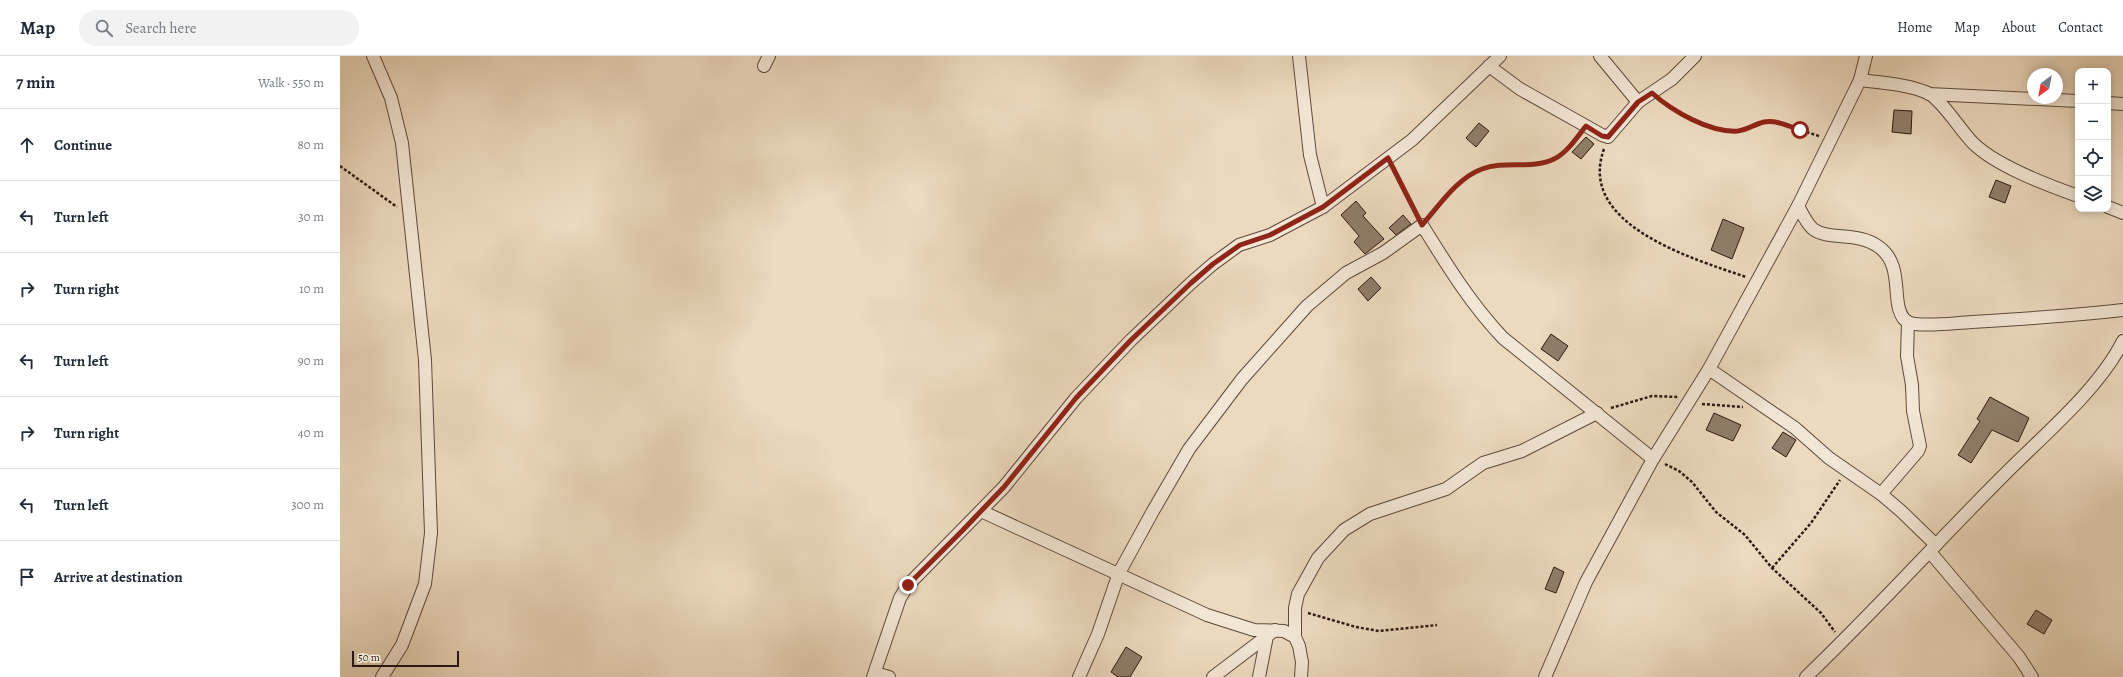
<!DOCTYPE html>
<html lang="en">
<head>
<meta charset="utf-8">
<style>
	body { margin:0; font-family:Alegreya,serif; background:#f2f2f3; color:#1f2937 }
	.controls { position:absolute; right:12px; top:12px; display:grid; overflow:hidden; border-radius:8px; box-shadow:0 2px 10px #0003 }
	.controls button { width:36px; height:36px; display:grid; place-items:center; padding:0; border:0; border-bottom:1px solid #e0e1e3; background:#fff; color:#1f2937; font:20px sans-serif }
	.compass { position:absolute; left:1687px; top:12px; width:36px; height:36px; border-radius:50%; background:#fff; box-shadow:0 2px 10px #0003; rotate:212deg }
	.scale { position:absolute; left:12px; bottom:10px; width:107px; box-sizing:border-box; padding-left:4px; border:2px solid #2d190f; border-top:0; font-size:11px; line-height:14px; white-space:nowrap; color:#2d190f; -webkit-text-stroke:3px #f3e6d5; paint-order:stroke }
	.stop { position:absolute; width:12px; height:12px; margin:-9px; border:3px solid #8f2418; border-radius:50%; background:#fff }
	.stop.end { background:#8f2418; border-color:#fff; box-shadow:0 1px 4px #0008 }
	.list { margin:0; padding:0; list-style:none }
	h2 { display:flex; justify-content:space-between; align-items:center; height:52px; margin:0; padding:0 16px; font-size:17px }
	h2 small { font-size:13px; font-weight:400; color:#747a83 }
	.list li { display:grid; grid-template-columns:26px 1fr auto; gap:12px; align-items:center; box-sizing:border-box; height:72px; padding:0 16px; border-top:1px solid #e0e1e3 }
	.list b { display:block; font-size:15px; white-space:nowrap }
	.list em { font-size:13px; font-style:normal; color:#747a83 }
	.icon { flex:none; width:22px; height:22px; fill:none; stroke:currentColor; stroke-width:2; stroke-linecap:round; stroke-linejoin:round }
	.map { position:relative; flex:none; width:1783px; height:621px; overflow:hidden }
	header { display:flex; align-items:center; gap:24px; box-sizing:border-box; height:56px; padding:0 20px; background:#fff; border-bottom:1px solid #e0e1e3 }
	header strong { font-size:19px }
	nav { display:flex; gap:22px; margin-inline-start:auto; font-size:14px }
	.search { width:280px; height:36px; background:#f2f2f3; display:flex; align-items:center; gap:10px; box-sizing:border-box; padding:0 14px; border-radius:22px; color:#747a83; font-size:15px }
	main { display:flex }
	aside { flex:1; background:#fff }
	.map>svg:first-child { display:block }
	.building { fill:#907d6a; stroke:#2d190f }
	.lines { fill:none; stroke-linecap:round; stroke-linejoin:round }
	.street-casing { stroke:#5d493b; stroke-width:14 }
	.path { stroke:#2d190f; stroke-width:2.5; stroke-dasharray:3 2; stroke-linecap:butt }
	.street { stroke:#f3e6d5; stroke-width:12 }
	.route { stroke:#8f2418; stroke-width:5 }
</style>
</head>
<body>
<header>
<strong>Map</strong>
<div class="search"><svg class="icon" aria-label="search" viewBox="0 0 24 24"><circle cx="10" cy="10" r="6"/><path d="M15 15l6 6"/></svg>Search here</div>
<nav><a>Home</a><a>Map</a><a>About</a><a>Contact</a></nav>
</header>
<main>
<aside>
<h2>7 min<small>Walk · 550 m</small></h2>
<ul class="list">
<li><svg class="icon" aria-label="ahead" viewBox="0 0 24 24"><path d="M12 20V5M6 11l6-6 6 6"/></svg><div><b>Continue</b></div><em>80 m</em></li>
<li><svg class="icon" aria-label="left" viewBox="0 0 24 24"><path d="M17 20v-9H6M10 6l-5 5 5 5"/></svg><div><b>Turn left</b></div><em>30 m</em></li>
<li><svg class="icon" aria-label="right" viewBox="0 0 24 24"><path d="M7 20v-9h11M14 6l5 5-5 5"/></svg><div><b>Turn right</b></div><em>10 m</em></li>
<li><svg class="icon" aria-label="left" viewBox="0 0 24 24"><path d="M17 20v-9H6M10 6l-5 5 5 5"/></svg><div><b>Turn left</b></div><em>90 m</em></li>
<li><svg class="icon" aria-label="right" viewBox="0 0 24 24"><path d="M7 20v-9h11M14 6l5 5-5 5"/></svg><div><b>Turn right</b></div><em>40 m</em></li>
<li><svg class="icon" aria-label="left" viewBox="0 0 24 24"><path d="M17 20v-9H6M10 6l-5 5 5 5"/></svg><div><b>Turn left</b></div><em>300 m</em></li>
<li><svg class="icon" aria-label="arrive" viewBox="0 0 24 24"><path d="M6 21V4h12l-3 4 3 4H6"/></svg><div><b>Arrive at destination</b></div></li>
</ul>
</aside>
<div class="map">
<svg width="1783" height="621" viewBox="0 0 1783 621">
	<rect width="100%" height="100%" fill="#ecd9be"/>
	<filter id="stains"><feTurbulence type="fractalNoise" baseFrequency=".005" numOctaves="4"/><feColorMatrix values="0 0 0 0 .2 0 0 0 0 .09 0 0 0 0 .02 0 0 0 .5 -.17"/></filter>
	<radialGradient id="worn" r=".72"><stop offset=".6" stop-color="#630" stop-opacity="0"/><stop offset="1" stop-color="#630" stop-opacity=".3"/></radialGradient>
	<g class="building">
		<polygon points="1554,54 1572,55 1571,78 1552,76"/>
		<polygon points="1139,67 1149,75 1136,91 1126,82"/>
		<polygon points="1246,81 1254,88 1241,103 1232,96"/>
		<polygon points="1656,124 1671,130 1665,147 1649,141"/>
		<polygon points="1016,145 1026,157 1023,160 1044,183 1025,198 1014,186 1019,180 1001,159"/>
		<polygon points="1063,159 1071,168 1056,179 1049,172"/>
		<polygon points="1383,163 1404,172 1392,203 1371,194"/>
		<polygon points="1031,221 1041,232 1028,245 1018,233"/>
		<polygon points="1211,278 1228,290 1218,305 1201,293"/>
		<polygon points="1650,341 1689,362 1678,386 1652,374 1631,407 1618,399 1640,365 1637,363"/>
		<polygon points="1374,357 1401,369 1393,385 1366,374"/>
		<polygon points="1443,376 1456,384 1446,401 1432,392"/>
		<polygon points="1214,511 1224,516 1216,537 1205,533"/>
		<polygon points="1696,554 1712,564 1704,578 1687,568"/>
		<polygon points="786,591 802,601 790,621 778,621 771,616"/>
	</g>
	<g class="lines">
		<defs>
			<g id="street">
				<polyline points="33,0 51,42 62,87 85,304 91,477 85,528 62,589 42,621"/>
				<polyline points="959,0 970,99 983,151"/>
				<polyline points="1260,0 1298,46"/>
				<polyline points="424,10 429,0"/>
				<polyline points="1149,10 1180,33 1262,79 1268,81 1298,46 1332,23 1355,0"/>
				<path d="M1520,24C1542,27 1568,28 1588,37C1602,44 1621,75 1633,87C1656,110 1707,129 1738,140"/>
				<polyline points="1589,38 1738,45"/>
				<polyline points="1768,47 1783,48"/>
				<path d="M1458,150C1462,157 1466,167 1473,173C1489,185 1518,175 1539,191C1565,210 1550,246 1564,263C1567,266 1571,268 1575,268C1593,270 1614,267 1632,266C1683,263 1733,260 1783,254"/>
				<polyline points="1768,151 1783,157"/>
				<polyline points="1369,313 1455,372 1489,402 1541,438 1561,455 1596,489"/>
				<polyline points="1541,438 1578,395 1580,390 1573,355 1572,329 1567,300 1568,266"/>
				<polyline points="641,455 867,559 914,574 944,575 955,581 959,590 962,606 961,621"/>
				<polyline points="1590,496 1679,601 1692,621"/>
				<polyline points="955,581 955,552 958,538 978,502 1004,474 1030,458 1106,433 1143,407 1182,395 1257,357"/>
				<polyline points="535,617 549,621"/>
				<polyline points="533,621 560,542 568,529 664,431 736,342 791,284 851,227 873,208 899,189 930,179 983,151 1072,84 1160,0"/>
				<path d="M739,621L758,578L779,517L813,455L849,393L902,323L967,250L1006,217L1043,197L1082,169C1107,209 1130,247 1163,282L1313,403"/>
				<polyline points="873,621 935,574"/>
				<polyline points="919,621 927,580"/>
				<polyline points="1205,621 1246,526 1313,403 1369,313 1458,150 1520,24 1526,0"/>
				<path d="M1466,621C1533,557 1595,488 1661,422C1700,382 1758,335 1783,285"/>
			</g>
		</defs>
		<use href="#street" class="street-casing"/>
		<g class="path">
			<path d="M1322,45C1344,58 1371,78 1399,75C1410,73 1420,66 1432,65L1479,80"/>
			<path d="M1264,93C1236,169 1354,203 1406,221"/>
			<polyline points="0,110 57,151"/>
			<polyline points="1054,112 1076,157"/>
			<path d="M1090,160C1105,143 1121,121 1142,113C1165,104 1192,114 1214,103C1224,98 1231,88 1238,80"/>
			<polyline points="1362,348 1403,351"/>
			<polyline points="1271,352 1312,340 1338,341"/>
			<polyline points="1325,408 1339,415 1352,426 1376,456 1405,479 1432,512 1481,557 1495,576"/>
			<polyline points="1432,512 1471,467 1500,424"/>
			<polyline points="968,557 1016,571 1039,575 1097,569"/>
		</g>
		<use href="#street" class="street"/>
	</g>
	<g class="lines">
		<path class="route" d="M568,529L622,475L664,431L736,342L791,284L851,227L873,208L900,189L930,179L983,151L1048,102L1082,169C1099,150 1117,122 1142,113C1165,104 1192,114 1214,103C1227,97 1237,81 1246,70L1262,80L1268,81L1298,46L1312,37C1332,55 1370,77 1398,75C1407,74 1415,68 1424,66C1436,64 1449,70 1460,74"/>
	</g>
	<rect width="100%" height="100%" filter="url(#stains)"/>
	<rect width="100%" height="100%" fill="url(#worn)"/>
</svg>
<div class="controls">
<button>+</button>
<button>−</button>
<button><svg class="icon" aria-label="locate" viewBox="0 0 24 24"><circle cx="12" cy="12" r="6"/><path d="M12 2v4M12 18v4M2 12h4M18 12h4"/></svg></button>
<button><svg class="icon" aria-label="layers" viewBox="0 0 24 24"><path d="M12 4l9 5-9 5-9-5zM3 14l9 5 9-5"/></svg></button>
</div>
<svg class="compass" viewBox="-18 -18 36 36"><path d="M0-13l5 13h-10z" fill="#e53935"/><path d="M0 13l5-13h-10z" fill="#747a83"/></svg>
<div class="scale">50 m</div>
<div class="stop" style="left:1460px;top:74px"></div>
<div class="stop end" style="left:568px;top:529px"></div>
</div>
</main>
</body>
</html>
